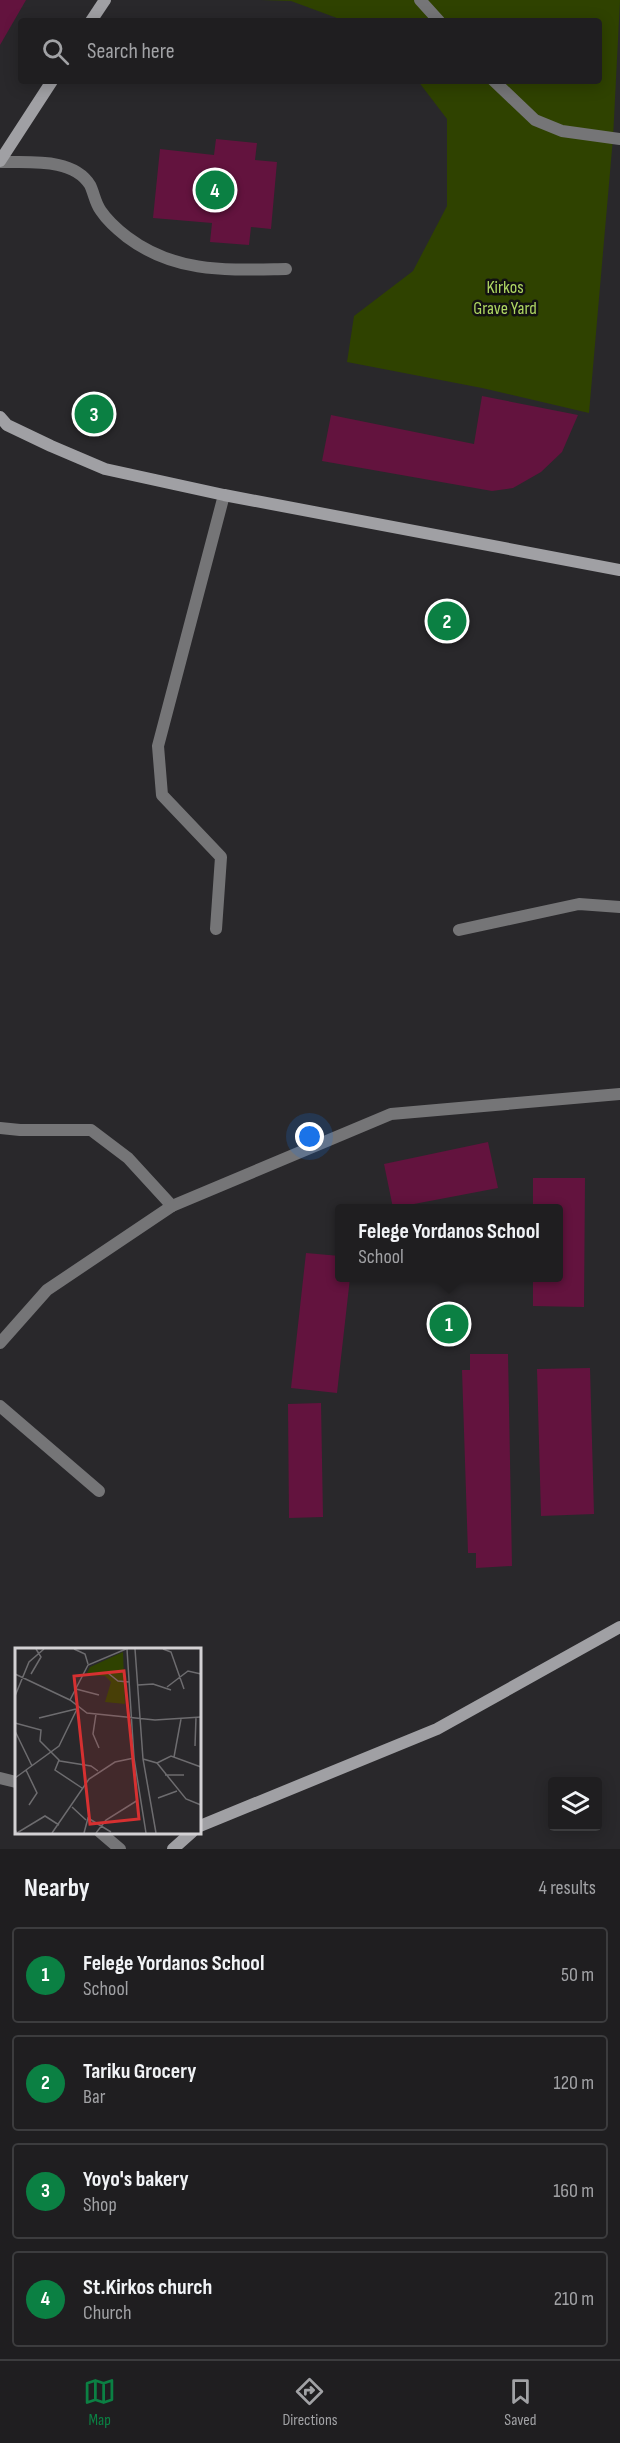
<!DOCTYPE html>
<html lang="en">
<head>
<meta charset="utf-8">
<style>
	body { margin:0; font-family:"Sofia Sans Condensed",sans-serif; background:#2c2b2d; color:#f1f3f6 }
	.controls { position:absolute; right:18px; bottom:18px; display:grid; overflow:hidden; border-radius:6px; box-shadow:0 3px 15px #0003 }
	.controls button { width:54px; height:54px; display:grid; place-items:center; padding:0; border:0; border-bottom:2px solid #3c3c3e; background:#1f1e20; color:#f1f3f6; font:30px sans-serif }
	.you { position:absolute; left:310px; top:1137px; width:21px; height:21px; margin:-15px; border:4px solid #fff; border-radius:50%; background:#1a73e8; box-shadow:0 0 0 9px #1a73e833 }
	.badge { display:grid; place-items:center; width:39px; height:39px; border-radius:50%; background:#0b8043; color:#fff; font-size:20px; font-weight:700 }
	.pin { position:absolute; translate:-50% -50%; border:3px solid #fff; box-shadow:0 2px 6px #0006 }
	.popup { position:absolute; left:335px; top:1204px; width:228px; height:78px; box-sizing:border-box; display:grid; place-content:center; border-radius:6px; background:#1f1e20; filter:drop-shadow(0 2px 4px #0005); font-size:20px; white-space:nowrap; color:#a1a2a5 }
	.popup b { font-size:22px; color:#f1f3f6 }
	.popup::after { content:''; position:absolute; left:50%; top:100%; margin-left:-12px; border:12px solid transparent; border-top-color:#1f1e20 }
	.list { margin:0; padding:0; list-style:none }
	h2 { display:flex; justify-content:space-between; align-items:center; height:78px; margin:0; padding:0 24px; font-size:26px }
	h2 small { font-size:20px; font-weight:400; color:#a1a2a5 }
	.list li { display:grid; grid-template-columns:39px 1fr auto; gap:18px; align-items:center; box-sizing:border-box; height:96px; margin:0 12px 12px; padding:0 12px; border:2px solid #3c3c3e; border-radius:6px }
	.list b { display:block; font-size:22px; white-space:nowrap }
	.list p { margin:0; font-size:20px; white-space:nowrap; color:#a1a2a5 }
	.list em { font-size:20px; font-style:normal; color:#a1a2a5 }
	.icon { flex:none; width:33px; height:33px; fill:none; stroke:currentColor; stroke-width:2; stroke-linecap:round; stroke-linejoin:round }
	.map { position:relative; flex:none; width:620px; height:1849px; overflow:hidden }
	.search { position:absolute; background:#1f1e20; box-shadow:0 3px 15px #0003; left:18px; right:18px; top:18px; height:66px; display:flex; align-items:center; gap:15px; box-sizing:border-box; padding:0 21px; border-radius:6px; color:#a1a2a5; font-size:22px }
	.sheet { height:510px; background:#1f1e20 }
	nav { display:flex; justify-content:space-around; align-items:center; box-sizing:border-box; height:84px; border-top:2px solid #3c3c3e; background:#1f1e20; font-size:16px; color:#a1a2a5 }
	nav a { display:grid; justify-items:center; gap:3px }
	nav .on { color:#0b8043 }
	.map>svg:first-child { display:block }
	.green { fill:#2f4200 }
	.building { fill:#63133e }
	.lines { fill:none; stroke-linecap:round; stroke-linejoin:round }
	.lane { stroke:#757577; stroke-width:12 }
	.street { stroke:#757577; stroke-width:12 }
	.secondary { stroke:#a0a0a4; stroke-width:12 }
	.labels { text-anchor:middle; dominant-baseline:central; stroke-width:5; stroke-linejoin:round; paint-order:stroke }
	.park-label { font-size:18px; fill:#aed663; stroke:#121112 }
	.inset-road { fill:none; stroke:#6d6c6f; stroke-width:1.5 }
	.view { fill:#d63031; fill-opacity:0.15; stroke:#d63031; stroke-width:3 }
	.inset-edge { fill:none; stroke:#d3d1d4; stroke-width:3 }
</style>
</head>
<body>
<div class="map">
<svg width="620" height="1849" viewBox="0 0 620 1849">
	<rect width="100%" height="100%" fill="#29282b"/>
	<polygon class="green" points="261,0 620,0 613,138 589,413 482,388 347,362 354,316 413,271 447,206 447,119 418,81 599,81 599,21 345,21 291,1"/>
	<g class="building">
		<polygon points="0,0 26,0 0,45"/>
		<polygon points="216,139 257,143 255,160 277,162 271,229 251,227 249,245 210,242 212,223 153,218 160,149 214,155"/>
		<polygon points="482,396 578,415 562,452 541,472 513,488 492,491 322,461 331,415 474,444"/>
		<polygon points="488,1142 498,1188 393,1208 384,1164"/>
		<polygon points="533,1178 585,1178 584,1307 533,1306 533,1278 558,1278 558,1208 533,1208"/>
		<polygon points="306,1253 340,1256 340,1278 350,1278 337,1393 291,1388"/>
		<polygon points="470,1354 508,1354 512,1566 476,1568 476,1553 468,1553 462,1370 470,1370"/>
		<polygon points="590,1368 594,1514 541,1516 537,1369"/>
		<polygon points="321,1403 323,1517 289,1518 288,1404"/>
	</g>
	<g class="lines">
		<g class="lane">
			<polyline points="420,0 439,21"/>
			<polyline points="494,81 535,120 562,131 620,139"/>
			<path d="M0,162C28,163 73,157 90,185C94,193 95,203 101,211C107,220 118,230 127,237C176,274 229,270 286,269"/>
			<polyline points="216,929 221,857 162,795 158,746 224,495"/>
			<polyline points="459,930 579,904 620,907"/>
		</g>
		<g class="street">
			<polyline points="0,1128 20,1130 91,1130 128,1158 172,1206"/>
			<polyline points="0,1343 47,1290 172,1206 391,1114 620,1094"/>
			<polyline points="0,1406 99,1491"/>
			<polyline points="0,1778 16,1782"/>
			<polyline points="100,1832 120,1849"/>
		</g>
		<g class="secondary">
			<polyline points="91,21 105,0"/>
			<polyline points="0,161 52,81"/>
			<polyline points="0,417 7,425 51,446 105,469 224,495 620,570"/>
			<polyline points="200,1826 437,1729 620,1627"/>
			<polyline points="173,1849 192,1832"/>
		</g>
	</g>
	<g class="labels">
		<g class="park-label">
			<text x="505" y="287">Kirkos<tspan x="505" dy="21">Grave Yard</tspan></text>
		</g>
	</g>
	<g transform="translate(15 1648)">
		<rect width="186" height="186" fill="#29282b"/>
		<path d="M108,4L110,56L90,54L96,34L90,28L71,27L75,19Z" fill="#2f4200"/>
		<path class="inset-road" d="M59,1L70,6L73,16M112,1L119,110L131,185M120,1L128,111L141,185M148,1L156,4L169,41M93,25L103,33L114,34M0,26L55,52L72,65L140,72L186,69M16,26L26,9L21,1M123,37L138,36L156,42M152,39L173,23L186,26M61,41L84,47M0,48L14,14L29,1M55,52L73,17L111,1M81,66L78,86L84,100M24,70L61,61M0,75L26,82L25,93L45,113L76,118L83,123M0,83L17,118M180,98L181,69M159,109L166,71M128,111L142,115L171,151L186,157M44,112L40,122L67,140M142,115L156,108L186,119M11,122L22,145L14,157M150,127H169M0,130L44,98L62,61M143,150L162,143M57,159L71,172M0,182L2,185L30,168L44,177M37,185L74,131L100,114L119,110M69,185L73,170L96,184M81,185L91,172L123,152"/>
		<path class="view" d="M109,23L124,171L75,176L59,28Z"/>
		<rect width="186" height="186" class="inset-edge"/>
	</g>
</svg>
<div class="controls">
<button><svg class="icon" aria-label="layers" viewBox="0 0 24 24"><path d="M12 4l9 5-9 5-9-5zM3 14l9 5 9-5"/></svg></button>
</div>
<div class="you"></div>
<div class="pin badge" style="left:449px;top:1324px">1</div>
<div class="popup"><b>Felege Yordanos School</b>School</div>
<div class="pin badge" style="left:447px;top:621px">2</div>
<div class="pin badge" style="left:94px;top:414px">3</div>
<div class="pin badge" style="left:215px;top:190px">4</div>
<div class="search"><svg class="icon" aria-label="search" viewBox="0 0 24 24"><circle cx="10" cy="10" r="6"/><path d="M15 15l6 6"/></svg>Search here</div>
</div>
<section class="sheet">
<h2>Nearby<small>4 results</small></h2>
<ul class="list">
<li><span class="badge">1</span><div><b>Felege Yordanos School</b><p>School</p></div><em>50 m</em></li>
<li><span class="badge">2</span><div><b>Tariku Grocery</b><p>Bar</p></div><em>120 m</em></li>
<li><span class="badge">3</span><div><b>Yoyo's bakery</b><p>Shop</p></div><em>160 m</em></li>
<li><span class="badge">4</span><div><b>St.Kirkos church</b><p>Church</p></div><em>210 m</em></li>
</ul>
</section>
<nav>
<a class="on"><svg class="icon" aria-label="map" viewBox="0 0 24 24"><path d="M3 6l6-2 6 2 6-2v14l-6 2-6-2-6 2zM9 4v14M15 6v14"/></svg>Map</a>
<a><svg class="icon" aria-label="directions" viewBox="0 0 24 24"><path d="M12 3l9 9-9 9-9-9zM9 14v-3h6M13 9l2 2-2 2"/></svg>Directions</a>
<a><svg class="icon" aria-label="saved" viewBox="0 0 24 24"><path d="M7 4h10v16l-5-4-5 4z"/></svg>Saved</a>
</nav>
</body>
</html>
